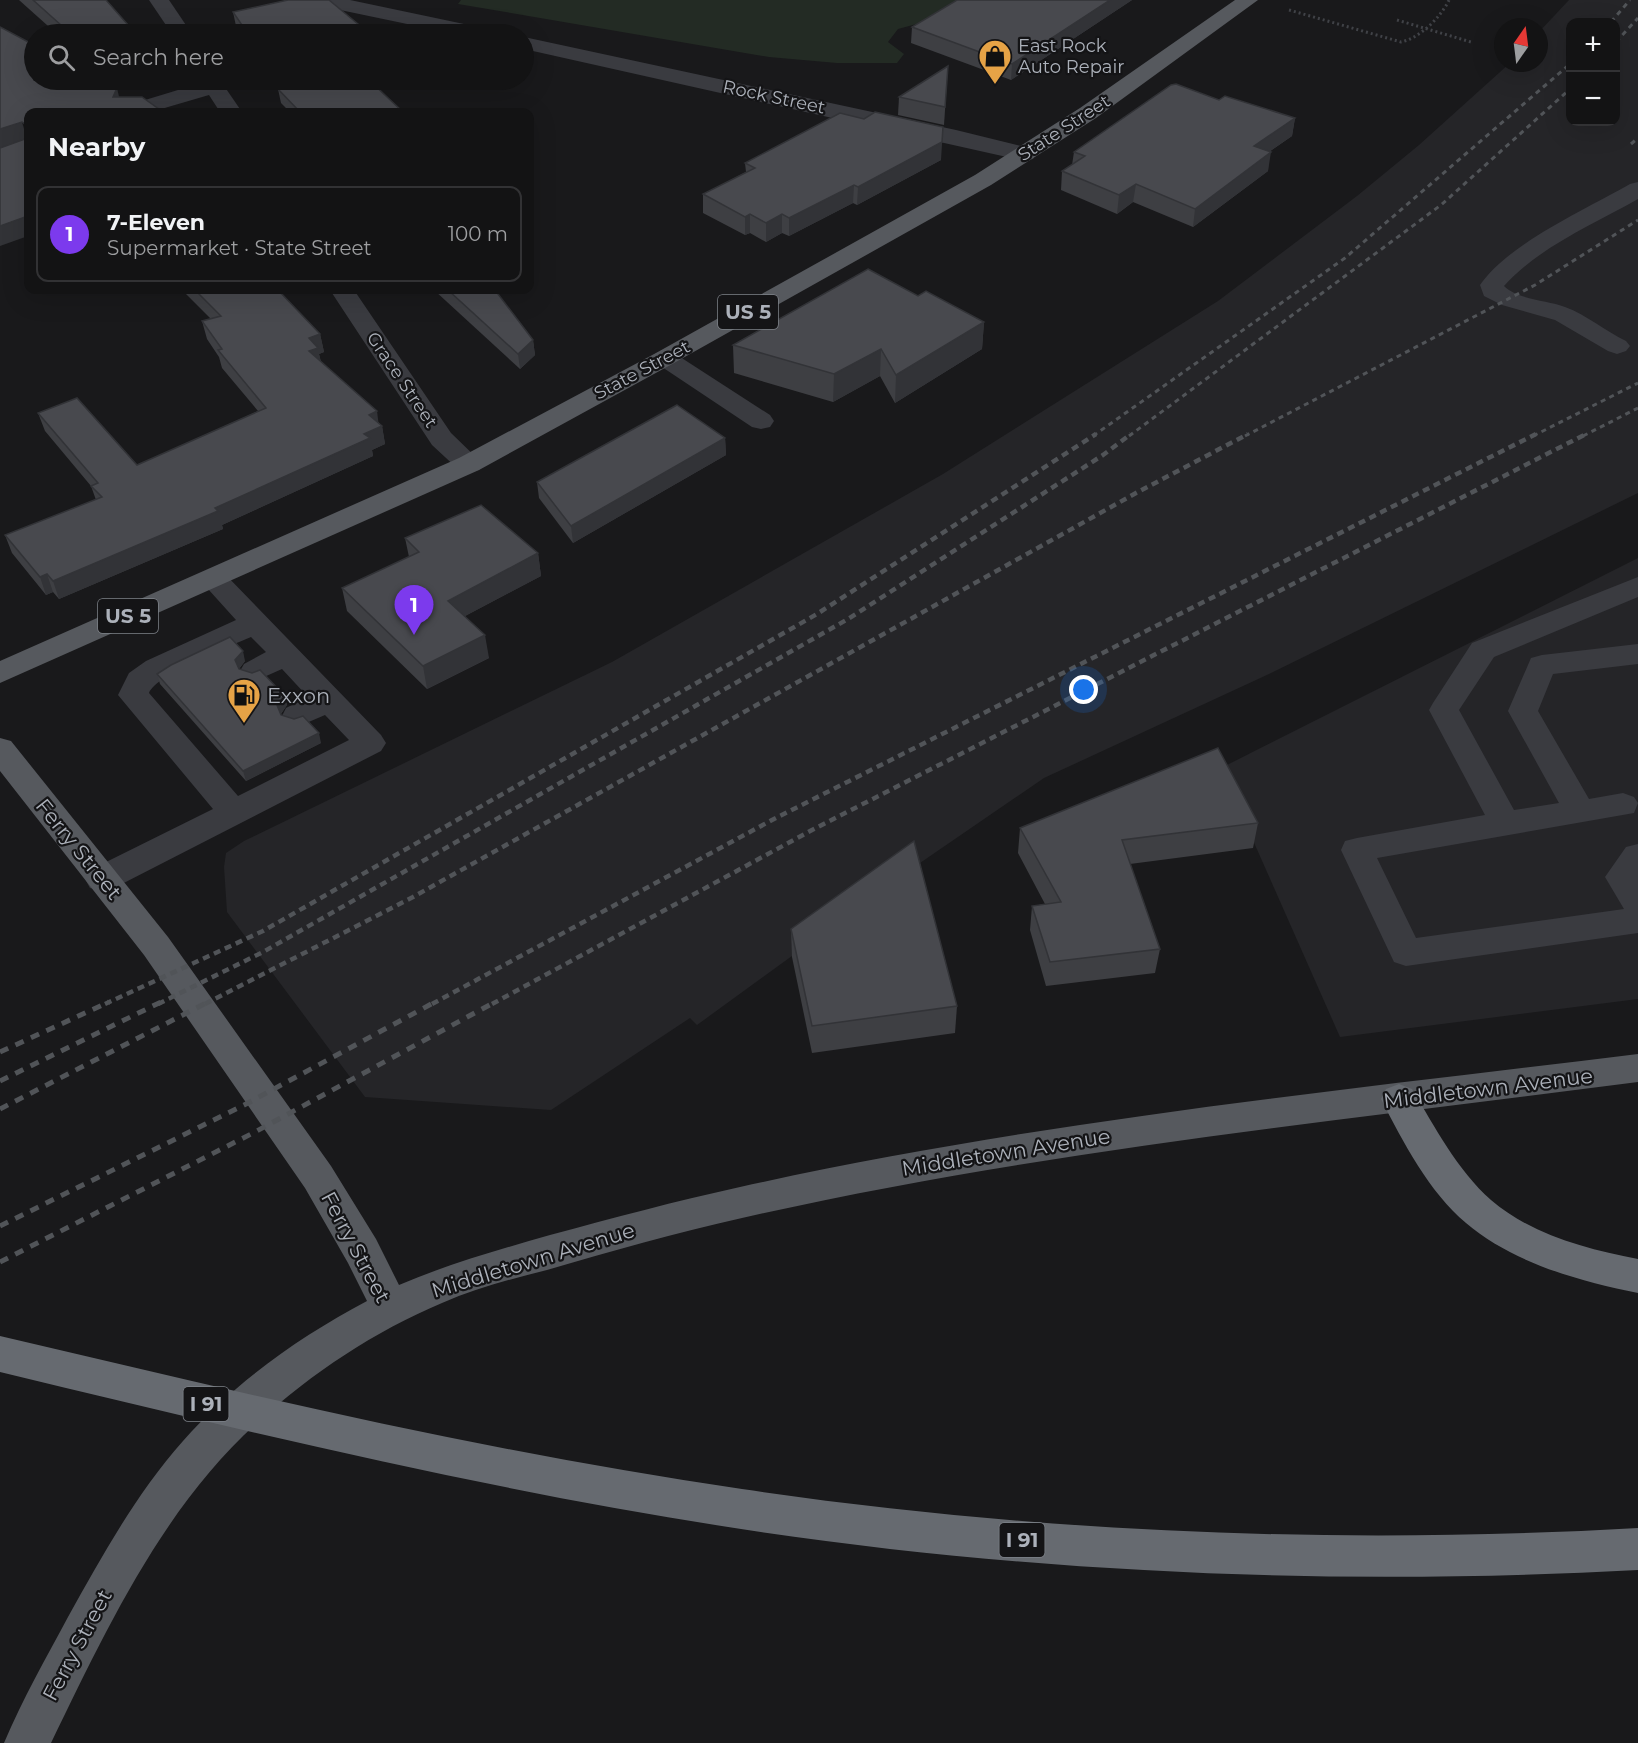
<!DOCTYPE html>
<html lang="en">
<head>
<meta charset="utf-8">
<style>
	body { margin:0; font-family:Montserrat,sans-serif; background:#1c1c1d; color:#f1f3f6 }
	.controls { position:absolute; right:18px; top:18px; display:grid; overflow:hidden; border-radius:12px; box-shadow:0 6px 24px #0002 }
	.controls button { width:54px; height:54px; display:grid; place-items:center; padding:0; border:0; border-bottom:2px solid #323234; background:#131314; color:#f1f3f6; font:30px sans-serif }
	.compass { position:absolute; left:1494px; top:18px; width:54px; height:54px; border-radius:50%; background:#131314; box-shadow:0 6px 24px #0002; rotate:14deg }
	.you { position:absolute; left:1084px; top:690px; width:21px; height:21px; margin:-15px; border:4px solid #fff; border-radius:50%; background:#1a73e8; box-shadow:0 0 0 9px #1a73e833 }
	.badge { display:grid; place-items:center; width:39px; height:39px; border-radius:50%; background:#7c3aed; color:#fff; font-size:20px; font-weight:700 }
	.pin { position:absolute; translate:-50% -50px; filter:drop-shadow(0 2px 3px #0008) }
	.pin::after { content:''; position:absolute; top:32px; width:21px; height:18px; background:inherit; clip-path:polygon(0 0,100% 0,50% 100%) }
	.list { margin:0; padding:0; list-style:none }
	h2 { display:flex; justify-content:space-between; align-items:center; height:78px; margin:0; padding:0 24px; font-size:26px }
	h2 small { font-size:20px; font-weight:400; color:#9d9ea0 }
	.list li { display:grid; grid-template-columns:39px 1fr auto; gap:18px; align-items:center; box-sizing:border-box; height:96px; margin:0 12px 12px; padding:0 12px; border:2px solid #323234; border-radius:12px }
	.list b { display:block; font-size:22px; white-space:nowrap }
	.list p { margin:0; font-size:20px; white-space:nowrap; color:#9d9ea0 }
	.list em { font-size:20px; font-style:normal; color:#9d9ea0 }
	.icon { flex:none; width:33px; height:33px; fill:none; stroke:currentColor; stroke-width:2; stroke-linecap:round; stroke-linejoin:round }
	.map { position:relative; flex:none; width:1638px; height:1743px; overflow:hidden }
	.search { position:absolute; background:#131314; box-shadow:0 6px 24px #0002; left:24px; top:24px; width:510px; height:66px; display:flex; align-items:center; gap:15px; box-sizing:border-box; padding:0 21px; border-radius:33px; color:#9d9ea0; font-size:22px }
	.panel { position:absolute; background:#131314; box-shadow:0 6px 24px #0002; left:24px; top:108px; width:510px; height:186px; border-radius:12px }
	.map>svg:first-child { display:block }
	.built { fill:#252528; fill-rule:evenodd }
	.green { fill:#232b24 }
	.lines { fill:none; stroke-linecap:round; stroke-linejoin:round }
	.path { stroke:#404247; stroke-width:3; stroke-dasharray:2 3; stroke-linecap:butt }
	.minor { fill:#3a3b40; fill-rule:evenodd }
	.major { fill:#56595e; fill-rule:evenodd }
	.highway { fill:#666a70; fill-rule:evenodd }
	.rail-far2 { stroke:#515458; stroke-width:3; stroke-dasharray:5 4.5; stroke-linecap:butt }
	.rail-far1 { stroke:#515458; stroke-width:4.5; stroke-dasharray:7 5; stroke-linecap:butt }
	.rail { stroke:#515458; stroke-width:5; stroke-dasharray:9 8; stroke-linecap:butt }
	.wall { fill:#3e3f43 }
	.shaded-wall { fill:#323337 }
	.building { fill:#48494e; stroke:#323337; stroke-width:1.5 }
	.labels { text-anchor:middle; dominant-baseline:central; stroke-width:4.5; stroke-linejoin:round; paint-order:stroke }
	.far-poi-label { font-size:18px; fill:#acb1ba; stroke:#141416; text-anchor:start }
	.far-street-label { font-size:18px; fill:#acb1ba; stroke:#141416 }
	.shield { fill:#141416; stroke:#7e8289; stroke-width:1.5 }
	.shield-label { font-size:20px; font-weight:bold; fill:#acb1ba }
	.poi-label { font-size:21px; fill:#acb1ba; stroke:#141416; text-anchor:start }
	.street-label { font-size:21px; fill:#acb1ba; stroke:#141416 }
</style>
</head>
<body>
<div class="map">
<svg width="1638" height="1743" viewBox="0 0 1638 1743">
	<rect width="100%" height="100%" fill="#19191b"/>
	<g class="built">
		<path d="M1569,0H1638V493L1269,674L1044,778L920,863L697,1025L690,1018L551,1110L365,1097L227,912L224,867L226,853L244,841L612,662L943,474L1218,301L1357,196L1419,145L1510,63H1539V32ZM1570,22H1616V122H1570Z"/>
		<polygon points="1638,558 1638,999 1340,1037 1221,768"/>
	</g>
	<polygon class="green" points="461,0 974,0 935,19 898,29 888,42 904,54 897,63 837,63 769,57 458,4"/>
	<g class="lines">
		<g class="path">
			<path d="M1289,10L1401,42C1420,38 1441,17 1449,0"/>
			<polyline points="1397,20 1471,42"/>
		</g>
		<g class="minor">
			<polygon points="149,0 169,0 192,34 172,34"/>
			<polygon points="311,0 350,0 483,28 490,30 493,34 455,34 321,6 314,4"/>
			<polygon points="524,37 956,130 1033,149 1036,154 1033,159 1025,161 524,49"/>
			<polygon points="200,80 220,80 242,112 220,112 209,95 151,112 119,112 122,107 201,83"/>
			<path d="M1638,182V199C1594,224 1539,247 1504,286C1518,300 1547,300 1565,307C1587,315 1605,331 1626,341L1630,346L1626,351L1617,354L1608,351L1555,320L1502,305L1484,296L1480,285C1509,243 1585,210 1630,184Z"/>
			<polygon points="330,290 354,290 451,433 483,464 479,470 469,472 459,470 432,445"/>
			<polygon points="665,350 674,353 770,415 774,421 770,427 761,429 752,427 656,363 652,358 656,353"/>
			<path d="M213,570L223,572L381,735L386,743L381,751L114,888L102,891L90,888L85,879L90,870L213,809L118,695L129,673L146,661L236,620L199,579L203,572ZM251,637L266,652L244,664L240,671L244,678L255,681L282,669L308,697L286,708L282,716L286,724L297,727L325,715L349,740L238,796L149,693C158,673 228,647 251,637Z"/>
			<polygon points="1638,577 1638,597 1494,657 1459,710 1514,810 1559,803 1508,711 1531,658 1542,655 1638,644 1638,664 1553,674 1538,711 1589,799 1623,793 1634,797 1638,803 1634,813 1377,858 1416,938 1624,909 1605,877 1626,847 1638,844 1638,933 1406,966 1394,962 1341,850 1345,841 1357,838 1485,815 1429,710 1433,703 1472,643"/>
		</g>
		<g class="major">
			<polygon points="1235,0 1258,0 1096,118 991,185 674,363 479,470 0,683 0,661 459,458 656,353 975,175 1080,108"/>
			<path d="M0,738L11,741L168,937L331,1166L376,1239L399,1285C448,1264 498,1250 550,1235C613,1218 676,1201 740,1187C1036,1121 1338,1091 1638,1054V1082C1338,1121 1037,1151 742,1218C676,1233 611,1251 547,1270C511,1279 476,1288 442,1303C375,1331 312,1373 258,1422C163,1507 106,1630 51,1743H4C22,1700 46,1658 68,1617C102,1556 136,1494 183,1441C234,1383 299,1337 367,1301L348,1263L305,1188L144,955L0,771Z"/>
		</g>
		<g class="highway">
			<path d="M1399,1084L1412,1089C1435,1127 1457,1170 1491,1200C1532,1235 1586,1249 1638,1259V1293C1579,1281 1513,1263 1466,1223C1429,1192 1403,1142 1381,1099L1386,1089Z"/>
			<path d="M0,1336C246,1394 492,1453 742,1489C1039,1533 1338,1545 1638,1528V1570C1338,1586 1038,1574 741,1529C491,1491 245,1431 0,1372Z"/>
		</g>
		<g class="rail-far2">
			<polyline points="1611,22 1630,0"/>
			<polyline points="1616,42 1638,18"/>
			<polyline points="1631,144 1638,138"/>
			<polyline points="1093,436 1345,258 1570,64"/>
			<polyline points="1129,436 1441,205 1570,89"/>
			<polyline points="1245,436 1535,285 1638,220"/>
			<polyline points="1533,436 1638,383"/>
			<polyline points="1583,436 1638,408"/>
		</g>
		<g class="rail-far1">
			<polyline points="105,1004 263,931 817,614 1096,434"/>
			<polyline points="158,1004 263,952 848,619 1103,455 1131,434"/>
			<polyline points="205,1004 413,897 1136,493 1248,434"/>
			<polyline points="432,1004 772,820 1536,434"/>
			<polyline points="492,1004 812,830 1586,434"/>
		</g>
		<g class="rail">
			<polyline points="0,1052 109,1002"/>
			<polyline points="0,1081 161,1002"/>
			<polyline points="0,1109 208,1002"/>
			<polyline points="0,1226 246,1104 435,1002"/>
			<polyline points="0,1262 253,1133 495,1002"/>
		</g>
	</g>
	<g class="wall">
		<polygon points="19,0 106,0 136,34 57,34"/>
		<polygon points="957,0 1132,0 1011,80 911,43 912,27"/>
		<polygon points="233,12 370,34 241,34 236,26"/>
		<polygon points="948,66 944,125 898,115 899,97"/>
		<polygon points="272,80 369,80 403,112 290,112 281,103 278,89"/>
		<polygon points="1219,100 1295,118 1292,136 1269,152 1268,171 1193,227 1133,202 1117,214 1061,190 1062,171 1072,165 1074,152"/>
		<polygon points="941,160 857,205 853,203 789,236 782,233 766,242 750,233 745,235 703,213 703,194 746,172 745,163"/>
		<polygon points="182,290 278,290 320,334 324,352 319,354 321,362 382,426 385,444 372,450 373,456 222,525 223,529 59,599 53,592 46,595 12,553 5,535 96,500 91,486 45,431 38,413 137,465 258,411 222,368 219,357 207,339 202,321 211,319"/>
		<polygon points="434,290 495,290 533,340 535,355 520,369"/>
		<polygon points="918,296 984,322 982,349 895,403 880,376 833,402 734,373 733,345"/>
		<polygon points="725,438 726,455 573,543 539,498 537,482"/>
		<polygon points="405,538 538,553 541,576 465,616 489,658 427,689 347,611 342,588 409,557"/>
		<polygon points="245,661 239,669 284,695 287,705 281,714 281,715 321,743 246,781 160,684 157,674"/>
		<polygon points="1258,823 1253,848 1130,864 1160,949 1155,973 1046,986 1030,930 1032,906 1045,904 1018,853 1020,828"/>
		<polygon points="791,929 957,1006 955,1033 812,1053 792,957"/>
	</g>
	<g class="shaded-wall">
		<polygon points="1110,0 1132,0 1011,80 1012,64"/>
		<polygon points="110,80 124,80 111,83"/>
		<polygon points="117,88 121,105 113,97"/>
		<polygon points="1295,118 1292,136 1251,164 1254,146"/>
		<polygon points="22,122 27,139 0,148 0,129"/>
		<polygon points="943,127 941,160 857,205 858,187"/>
		<polygon points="1271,152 1268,171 1193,227 1195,209"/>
		<polygon points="1136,184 1133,202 1117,214 1119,195"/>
		<polygon points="854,185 853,203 789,236 789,218"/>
		<polygon points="750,214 750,233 745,235 745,217"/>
		<polygon points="782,214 782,233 766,242 766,223"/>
		<polygon points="28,216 28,236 0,246 0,226"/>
		<polygon points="984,322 982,349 895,403 896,375"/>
		<polygon points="320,334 324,352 319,354 322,366 309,351 309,338"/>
		<polygon points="533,340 535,355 520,369 518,354"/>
		<polygon points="881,349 880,376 833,402 834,374"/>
		<polygon points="377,411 379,427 382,426 385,444 372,450 373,456 222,525 223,529 59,599 53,581 215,508 364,434 369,415"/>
		<polygon points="725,438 726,455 573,543 571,526"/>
		<polygon points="538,553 541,576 452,623 448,601"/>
		<polygon points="47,574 53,592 46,595 40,577"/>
		<polygon points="485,635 489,658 427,689 423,666"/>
		<polygon points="243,651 245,661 238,670 235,660"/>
		<polygon points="284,695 287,705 280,715 277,705"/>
		<polygon points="319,733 321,743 246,781 243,771"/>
	</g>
	<g class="building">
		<polygon points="33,0 106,0 136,34 71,34"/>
		<polygon points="288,0 329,0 370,34 248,34 233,12"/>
		<polygon points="957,0 1110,0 1012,64 912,27"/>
		<polygon points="0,27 34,45 34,80 101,80 117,88 113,97 142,97 163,112 28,112 28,216 0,226 0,148 25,139 25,124 22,122 0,129"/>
		<polygon points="948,66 945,107 899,97"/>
		<polygon points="279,80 369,80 403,112 300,112 278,89 284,87"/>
		<polygon points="1176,84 1219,100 1225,96 1295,118 1254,146 1271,152 1195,209 1136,184 1119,195 1062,171 1085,156 1074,152 1171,85"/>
		<polygon points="875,112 943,127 942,142 858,187 854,185 789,218 782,214 766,223 750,214 745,217 703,194 755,168 745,163 840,113 864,119"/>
		<polygon points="868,269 918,296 926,291 984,322 896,375 881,349 834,374 733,345"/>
		<polygon points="195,290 278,290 320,334 309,338 318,348 309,351 377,411 369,415 382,426 364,434 370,438 215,508 218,511 53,581 47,574 40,577 5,535 102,497 91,486 98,483 38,413 77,398 137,465 266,408 218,350 222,349 202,321 221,316"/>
		<polygon points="448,290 495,290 533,340 518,354"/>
		<polygon points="677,405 725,438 571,526 537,482"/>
		<polygon points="481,505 538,553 448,601 485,635 423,666 342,588 419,552 405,538"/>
		<polygon points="230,637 243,651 235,660 239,669 252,673 260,670 284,695 277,705 281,715 294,719 303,716 319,733 243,771 157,674 171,665"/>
		<polygon points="1218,748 1258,823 1122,840 1160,949 1050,962 1032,906 1061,902 1020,828"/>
		<polygon points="914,841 957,1006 812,1026 791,929"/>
	</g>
	<defs>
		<symbol id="shop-pin" viewBox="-11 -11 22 30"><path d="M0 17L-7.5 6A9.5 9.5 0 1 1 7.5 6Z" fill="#e6a346" stroke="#141416"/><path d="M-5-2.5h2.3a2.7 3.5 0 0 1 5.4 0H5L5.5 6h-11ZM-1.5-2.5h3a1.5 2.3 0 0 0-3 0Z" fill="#111"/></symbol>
		<symbol id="fuel-pin" viewBox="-11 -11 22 30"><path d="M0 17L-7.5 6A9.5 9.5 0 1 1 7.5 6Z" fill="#e6a346" stroke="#141416"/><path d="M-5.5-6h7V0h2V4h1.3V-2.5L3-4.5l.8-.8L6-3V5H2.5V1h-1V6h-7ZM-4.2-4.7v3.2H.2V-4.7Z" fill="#111"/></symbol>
	</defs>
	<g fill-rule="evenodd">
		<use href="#shop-pin" x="976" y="37" width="38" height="52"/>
		<use href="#fuel-pin" x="225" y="676" width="38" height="52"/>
	</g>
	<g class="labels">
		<g class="far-poi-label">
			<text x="1018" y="46">East Rock<tspan x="1018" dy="21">Auto Repair</tspan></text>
		</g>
		<g class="far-street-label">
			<text transform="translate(774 97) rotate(12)">Rock Street</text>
			<text transform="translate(1064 128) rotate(-33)">State Street</text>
			<text transform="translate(642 370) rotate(-28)">State Street</text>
			<text transform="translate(402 380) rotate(56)">Grace Street</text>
		</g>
		<g class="shield">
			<rect x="718" y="295" width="60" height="34" rx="4.5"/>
			<rect x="98" y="599" width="60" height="34" rx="4.5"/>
			<rect x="183.5" y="1387" width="45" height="34" rx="4.5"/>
			<rect x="999.5" y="1523" width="45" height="34" rx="4.5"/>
		</g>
		<g class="shield-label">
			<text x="748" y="312">US 5</text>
			<text x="128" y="616">US 5</text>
			<text x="206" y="1404">I 91</text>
			<text x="1022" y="1540">I 91</text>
		</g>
		<g class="poi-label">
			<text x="267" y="695">Exxon</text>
		</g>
		<g class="street-label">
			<text transform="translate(79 849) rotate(51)">Ferry Street</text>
			<text transform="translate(1488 1088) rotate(-7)">Middletown Avenue</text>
			<text transform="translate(1006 1152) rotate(-9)">Middletown Avenue</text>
			<text transform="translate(356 1247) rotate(62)">Ferry Street</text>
			<text transform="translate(533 1260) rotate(-17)">Middletown Avenue</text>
			<text transform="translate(77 1645) rotate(-62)">Ferry Street</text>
		</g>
	</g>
</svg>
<div class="controls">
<button>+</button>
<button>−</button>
</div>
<svg class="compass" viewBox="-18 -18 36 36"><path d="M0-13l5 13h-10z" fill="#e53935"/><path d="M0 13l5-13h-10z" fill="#9d9ea0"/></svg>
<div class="you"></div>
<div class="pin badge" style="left:414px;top:635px">1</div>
<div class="search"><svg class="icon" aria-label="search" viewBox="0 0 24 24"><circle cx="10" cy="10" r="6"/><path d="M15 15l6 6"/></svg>Search here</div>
<section class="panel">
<h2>Nearby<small></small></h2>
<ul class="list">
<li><span class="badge">1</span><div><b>7-Eleven</b><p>Supermarket · State Street</p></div><em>100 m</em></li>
</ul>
</section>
</div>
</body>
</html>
